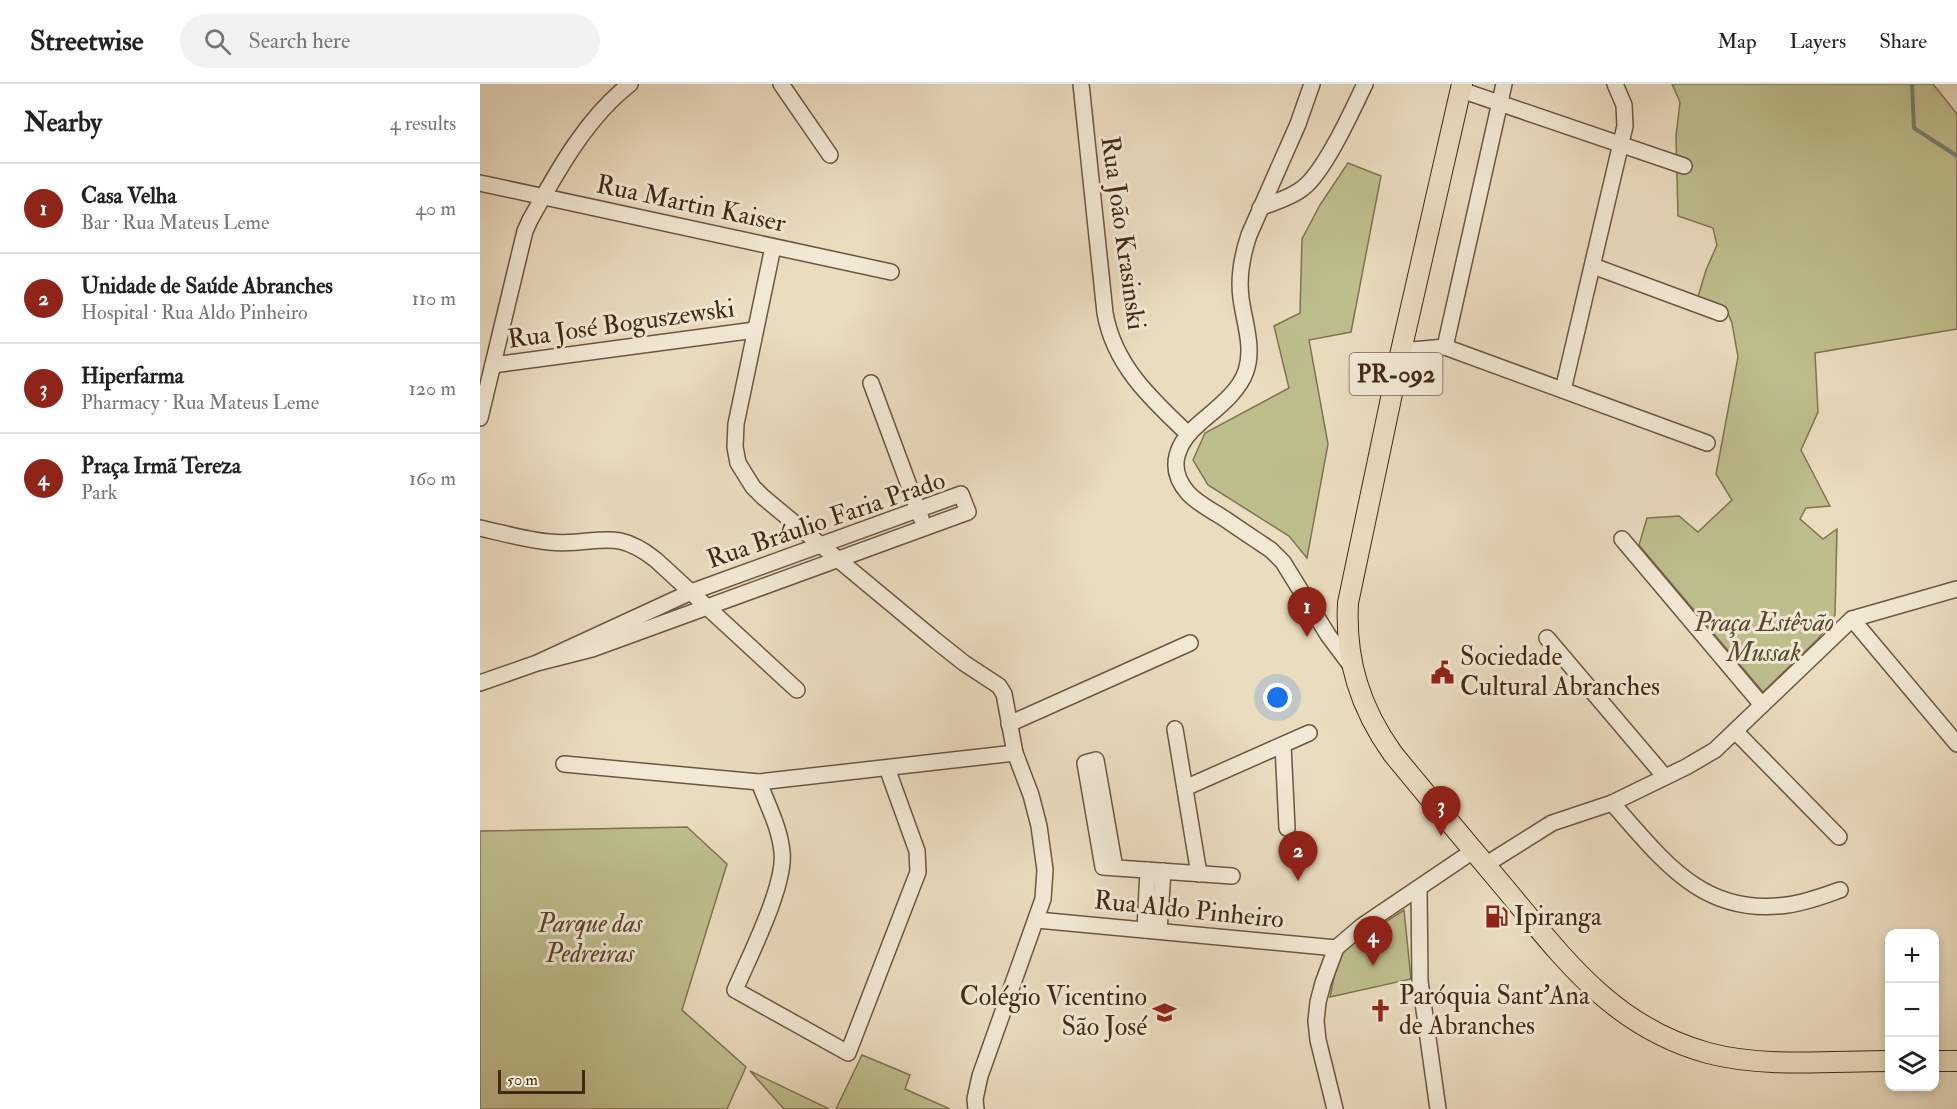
<!DOCTYPE html>
<html lang="en">
<head>
<meta charset="utf-8">
<style>
	body { margin:0; font-family:"IM FELL Double Pica",serif; background:#f2f2f2; color:#222 }
	.controls { position:absolute; right:18px; bottom:18px; display:grid; overflow:hidden; border-radius:12px; box-shadow:0 3px 9px #0003 }
	.controls button { width:54px; height:54px; display:grid; place-items:center; padding:0; border:0; border-bottom:2px solid #e0e0e0; background:#fff; color:#222; font:30px sans-serif }
	.scale { position:absolute; left:18px; bottom:15px; width:87px; box-sizing:border-box; padding-left:6px; border:3px solid #432915; border-top:0; font-size:16px; line-height:21px; white-space:nowrap; color:#432915; -webkit-text-stroke:4px #f1e8d5; paint-order:stroke }
	.you { position:absolute; left:798px; top:614px; width:21px; height:21px; margin:-15px; border:4px solid #fff; border-radius:50%; background:#1a73e8; box-shadow:0 0 0 9px #1a73e833 }
	.badge { display:grid; place-items:center; width:39px; height:39px; border-radius:50%; background:#8f2418; color:#fff; font-size:20px; font-weight:700 }
	.pin { position:absolute; translate:-50% -50px; filter:drop-shadow(0 2px 3px #0008) }
	.pin::after { content:''; position:absolute; top:32px; width:21px; height:18px; background:inherit; clip-path:polygon(0 0,100% 0,50% 100%) }
	.list { margin:0; padding:0; list-style:none }
	h2 { display:flex; justify-content:space-between; align-items:center; height:78px; margin:0; padding:0 24px; font-size:26px }
	h2 small { font-size:20px; font-weight:400; color:#767676 }
	.list li { display:grid; grid-template-columns:39px 1fr auto; gap:18px; align-items:center; box-sizing:border-box; height:90px; padding:0 24px; border-top:2px solid #e0e0e0 }
	.list b { display:block; font-size:22px; white-space:nowrap }
	.list p { margin:0; font-size:20px; white-space:nowrap; color:#767676 }
	.list em { font-size:20px; font-style:normal; color:#767676 }
	.icon { flex:none; width:33px; height:33px; fill:none; stroke:currentColor; stroke-width:2; stroke-linecap:round; stroke-linejoin:round }
	.map { position:relative; flex:none; width:1477px; height:1025px; overflow:hidden }
	header { display:flex; align-items:center; gap:36px; box-sizing:border-box; height:84px; padding:0 30px; background:#fff; border-bottom:2px solid #e0e0e0 }
	header strong { font-size:28px }
	nav { display:flex; gap:33px; margin-inline-start:auto; font-size:21px }
	.search { width:420px; height:54px; background:#f2f2f2; display:flex; align-items:center; gap:15px; box-sizing:border-box; padding:0 21px; border-radius:33px; color:#767676; font-size:22px }
	main { display:flex }
	aside { flex:1; background:#fff }
	.map>svg:first-child { display:block }
	.green { fill:#bebe8d; stroke:#807451; stroke-width:1.5 }
	.lines { fill:none; stroke-linecap:round; stroke-linejoin:round }
	.stream { stroke:#768171; stroke-width:4 }
	.minor-casing { stroke:#6d5640; stroke-width:18 }
	.major-casing { stroke:#432915; stroke-width:22 }
	.minor { stroke:#f1e8d5; stroke-width:15 }
	.major { stroke:#eadcbf; stroke-width:20 }
	.labels { text-anchor:middle; dominant-baseline:central; stroke-width:6; stroke-linejoin:round; paint-order:stroke }
	.shield { fill:#f1e8d5; stroke:#77624f; stroke-width:1.5 }
	.shield-label { font-size:24px; font-weight:bold; fill:#432915 }
	.street-label { font-size:26px; fill:#432915; stroke:#f1e8d5 }
	.park-label { font-size:26px; font-style:italic; fill:#5c472d; stroke:#f1e8d5 }
	.poi-label { font-size:26px; fill:#432915; stroke:#f1e8d5; text-anchor:start }
</style>
</head>
<body>
<header>
<strong>Streetwise</strong>
<div class="search"><svg class="icon" aria-label="search" viewBox="0 0 24 24"><circle cx="10" cy="10" r="6"/><path d="M15 15l6 6"/></svg>Search here</div>
<nav><a>Map</a><a>Layers</a><a>Share</a></nav>
</header>
<main>
<aside>
<h2>Nearby<small>4 results</small></h2>
<ul class="list">
<li><span class="badge">1</span><div><b>Casa Velha</b><p>Bar · Rua Mateus Leme</p></div><em>40 m</em></li>
<li><span class="badge">2</span><div><b>Unidade de Saúde Abranches</b><p>Hospital · Rua Aldo Pinheiro</p></div><em>110 m</em></li>
<li><span class="badge">3</span><div><b>Hiperfarma</b><p>Pharmacy · Rua Mateus Leme</p></div><em>120 m</em></li>
<li><span class="badge">4</span><div><b>Praça Irmã Tereza</b><p>Park</p></div><em>160 m</em></li>
</ul>
</aside>
<div class="map">
<svg width="1477" height="1025" viewBox="0 0 1477 1025">
	<rect width="100%" height="100%" fill="#eadcbf"/>
	<filter id="stains"><feTurbulence type="fractalNoise" baseFrequency=".00333" numOctaves="4"/><feColorMatrix values="0 0 0 0 .2 0 0 0 0 .09 0 0 0 0 .02 0 0 0 .5 -.17"/></filter>
	<radialGradient id="worn" r=".72"><stop offset=".6" stop-color="#630" stop-opacity="0"/><stop offset="1" stop-color="#630" stop-opacity=".3"/></radialGradient>
	<g class="green">
		<polygon points="1192,0 1453,0 1477,30 1477,245 1335,269 1338,328 1321,366 1350,422 1326,424 1320,435 1343,455 1357,445 1355,531 1338,555 1283,608 1159,461 1167,434 1199,432 1218,448 1252,416 1236,390 1258,273 1252,239 1247,227 1217,216 1226,186 1237,161 1233,144 1198,132 1196,52 1200,18"/>
		<polygon points="868,79 901,92 871,248 829,256 848,360 827,474 809,452 728,401 713,376 725,349 809,304 794,242 820,229 822,155 840,121"/>
		<polygon points="207,743 247,780 202,926 266,983 247,1025 0,1025 0,747"/>
		<polygon points="924,826 931,895 850,913 859,868"/>
		<polygon points="382,971 430,991 425,1005 470,1025 356,1025"/>
		<polygon points="270,987 349,1025 304,1025"/>
	</g>
	<g class="lines">
		<polyline class="stream" points="1432,0 1434,44 1477,72"/>
		<defs>
			<g id="minor">
				<polyline points="301,0 350,71"/>
				<path d="M601,0L625,229C634,281 671,315 707,349"/>
				<path d="M832,0L818,40L769,151C762,172 758,192 761,214C764,238 774,263 766,287C759,308 737,324 721,338C698,357 685,383 708,409C718,420 733,427 745,435C761,446 776,456 791,466L803,478L848,551L872,583"/>
				<polyline points="981,6 1204,82"/>
				<polyline points="0,99 411,188"/>
				<path d="M780,124C794,118 811,114 823,104C845,87 872,27 885,0"/>
				<polyline points="293,163 256,340 255,363 258,379 273,403 283,413 455,556 484,579 519,602 524,610 535,669 551,711 559,742 565,786 563,815 500,992 495,1015 496,1025"/>
				<polyline points="1113,182 1240,229"/>
				<polyline points="965,263 1024,0"/>
				<polyline points="921,267 965,263 1227,359"/>
				<polyline points="13,281 275,246"/>
				<polyline points="391,299 441,434"/>
				<polyline points="1083,306 1145,42 1144,21 1135,0"/>
				<path d="M0,334L45,147L50,136C77,88 106,34 150,0"/>
				<path d="M0,444C23,449 46,456 69,458C117,463 132,441 176,476L317,606"/>
				<polyline points="1142,455 1282,621"/>
				<polyline points="1372,535 1477,660"/>
				<polyline points="1067,554 1185,693"/>
				<polyline points="0,599 57,579 211,508 481,410 488,428 112,565 57,579"/>
				<polyline points="529,640 710,559"/>
				<polyline points="695,645 719,790"/>
				<polyline points="1255,647 1359,753"/>
				<polyline points="803,661 807,744"/>
				<polyline points="84,680 279,698 535,669"/>
				<path d="M279,698C287,720 300,744 302,768C306,801 269,873 255,906L368,969L438,788L437,767L407,684"/>
				<polyline points="705,704 829,649"/>
				<path d="M1132,719C1182,775 1222,833 1307,821C1325,819 1343,812 1360,806"/>
				<polyline points="1005,781 1072,739 1132,719 1206,683 1235,666 1372,535 1477,505"/>
				<path d="M635,784L616,676L605,679L623,783C666,786 709,789 752,792"/>
				<polyline points="939,805 940,897 958,1025"/>
				<polyline points="557,836 856,864"/>
				<polyline points="665,846 668,786"/>
				<polyline points="679,847 683,787"/>
				<polyline points="855,1025 838,956 836,937 838,918 843,899 856,864 882,842 993,767"/>
			</g>
			<g id="major">
				<path d="M982,0L921,267L868,519C865,576 880,624 913,670C950,715 987,759 1024,803C1084,875 1133,943 1228,969C1283,984 1352,977 1410,977"/>
				<polyline points="1454,977 1477,977"/>
			</g>
		</defs>
		<use href="#minor" class="minor-casing"/>
		<use href="#major" class="major-casing"/>
		<use href="#minor" class="minor"/>
		<use href="#major" class="major"/>
	</g>
	<defs>
		<symbol id="civic-bare" viewBox="-9 -9 18 18"><path d="M-.6-6.5H3V-4.5H.6V-3L4-1V1h2V6H-6V1h2V-1L-.6-3ZM-1.2 2.5V6h2.4V2.5Z" fill="#8f2418" stroke="#f1e8d5" stroke-width="2.5" paint-order="stroke"/></symbol>
		<symbol id="fuel-bare" viewBox="-9 -9 18 18"><path d="M-5.5-6h7V0h2V4h1.3V-2.5L3-4.5l.8-.8L6-3V5H2.5V1h-1V6h-7ZM-4.2-4.7v3.2H.2V-4.7Z" fill="#8f2418" stroke="#f1e8d5" stroke-width="2.5" paint-order="stroke"/></symbol>
		<symbol id="church-bare" viewBox="-9 -9 18 18"><path d="M-1.2-6h2.4v3.5h3.3v2.4h-3.3V6h-2.4V-.1h-3.3v-2.4h3.3Z" fill="#8f2418" stroke="#f1e8d5" stroke-width="2.5" paint-order="stroke"/></symbol>
		<symbol id="school-bare" viewBox="-9 -9 18 18"><path d="M0-5L7-2L0 1L-7-2ZM-4 1L0 2.5L4 1V4Q0 6-4 4Z" fill="#8f2418" stroke="#f1e8d5" stroke-width="2.5" paint-order="stroke"/></symbol>
	</defs>
	<g fill-rule="evenodd">
		<use href="#civic-bare" x="946" y="572" width="33" height="33"/>
		<use href="#fuel-bare" x="1000" y="816" width="33" height="33"/>
		<use href="#church-bare" x="884" y="910" width="33" height="33"/>
		<use href="#school-bare" x="668" y="912" width="33" height="33"/>
	</g>
	<g class="labels">
		<rect class="shield" x="869.5" y="269" width="93" height="42" rx="4.5"/>
		<g class="shield-label">
			<text x="916" y="290">PR-092</text>
		</g>
		<g class="street-label">
			<text transform="translate(211 120) rotate(12)">Rua Martin Kaiser</text>
			<text transform="translate(643 149) rotate(82)">Rua João Krasinski</text>
			<text transform="translate(141 240) rotate(-8)">Rua José Boguszewski</text>
			<text transform="translate(346 436) rotate(-19)">Rua Bráulio Faria Prado</text>
			<text transform="translate(709 826) rotate(6)">Rua Aldo Pinheiro</text>
		</g>
		<g class="park-label">
			<text x="1284" y="539">Praça Estêvão<tspan x="1284" dy="30">Mussak</tspan></text>
			<text x="110" y="840">Parque das<tspan x="110" dy="30">Pedreiras</tspan></text>
		</g>
		<g class="poi-label">
			<text x="980" y="573">Sociedade<tspan x="980" dy="30">Cultural Abranches</tspan></text>
			<text x="1034" y="833">Ipiranga</text>
			<text x="919" y="912">Paróquia Sant'Ana<tspan x="919" dy="30">de Abranches</tspan></text>
			<text x="667" y="913" text-anchor="end">Colégio Vicentino<tspan x="667" dy="30">São José</tspan></text>
		</g>
	</g>
	<rect width="100%" height="100%" filter="url(#stains)"/>
	<rect width="100%" height="100%" fill="url(#worn)"/>
</svg>
<div class="controls">
<button>+</button>
<button>−</button>
<button><svg class="icon" aria-label="layers" viewBox="0 0 24 24"><path d="M12 4l9 5-9 5-9-5zM3 14l9 5 9-5"/></svg></button>
</div>
<div class="scale">50 m</div>
<div class="you"></div>
<div class="pin badge" style="left:827px;top:553px">1</div>
<div class="pin badge" style="left:818px;top:797px">2</div>
<div class="pin badge" style="left:961px;top:752px">3</div>
<div class="pin badge" style="left:893px;top:882px">4</div>
</div>
</main>
</body>
</html>
